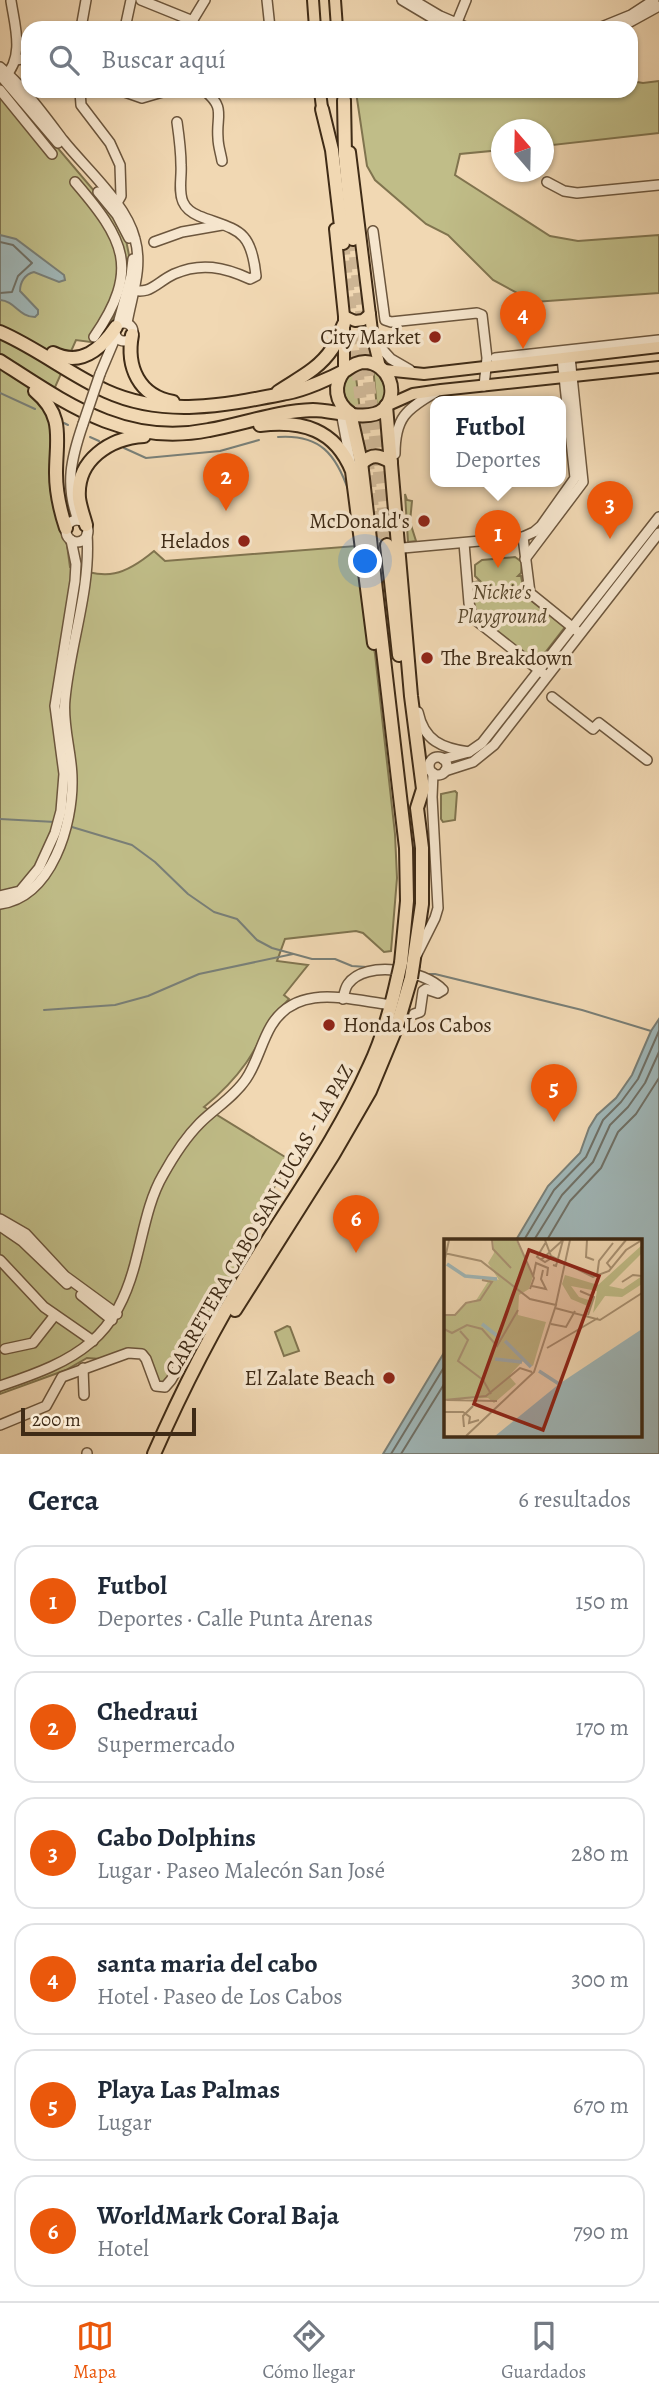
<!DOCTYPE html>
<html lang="es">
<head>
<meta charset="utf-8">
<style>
	body { margin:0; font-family:Alegreya,serif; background:#f2f2f3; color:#1f2937 }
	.compass { position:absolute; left:491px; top:119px; width:63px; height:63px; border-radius:50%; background:#fff; box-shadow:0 2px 5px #0004; rotate:340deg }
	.scale { position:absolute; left:21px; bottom:18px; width:175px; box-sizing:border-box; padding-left:7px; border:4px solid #3f2b16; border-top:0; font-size:19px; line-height:24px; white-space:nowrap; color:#3f2b16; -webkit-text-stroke:5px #f6e6ce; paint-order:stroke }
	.you { position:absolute; left:366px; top:562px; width:24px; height:24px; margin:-18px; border:5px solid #fff; border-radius:50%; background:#1a73e8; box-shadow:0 0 0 10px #1a73e833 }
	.badge { display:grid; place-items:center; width:46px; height:46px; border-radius:50%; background:#ea580c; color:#fff; font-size:23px; font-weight:700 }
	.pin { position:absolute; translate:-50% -58px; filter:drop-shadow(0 2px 4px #0008) }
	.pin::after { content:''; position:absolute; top:37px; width:24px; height:21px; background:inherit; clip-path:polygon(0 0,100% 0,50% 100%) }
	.popup { position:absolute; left:430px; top:396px; width:136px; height:91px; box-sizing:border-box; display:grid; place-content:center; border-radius:14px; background:#fff; filter:drop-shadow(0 2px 5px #0005); font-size:23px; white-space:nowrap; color:#747a83 }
	.popup b { font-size:26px; color:#1f2937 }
	.popup::after { content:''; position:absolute; left:50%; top:100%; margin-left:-14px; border:14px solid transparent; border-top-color:#fff }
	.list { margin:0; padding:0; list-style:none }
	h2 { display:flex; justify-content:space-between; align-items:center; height:91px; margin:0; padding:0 28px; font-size:30px }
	h2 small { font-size:23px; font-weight:400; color:#747a83 }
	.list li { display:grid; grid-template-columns:46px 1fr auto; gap:21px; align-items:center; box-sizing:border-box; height:112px; margin:0 14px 14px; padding:0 14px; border:2px solid #e0e1e3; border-radius:21px }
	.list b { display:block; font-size:26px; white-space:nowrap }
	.list p { margin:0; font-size:23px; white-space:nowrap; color:#747a83 }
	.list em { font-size:23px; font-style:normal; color:#747a83 }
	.icon { flex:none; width:38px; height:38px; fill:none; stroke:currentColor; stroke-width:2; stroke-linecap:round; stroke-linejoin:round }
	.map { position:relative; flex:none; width:659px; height:1454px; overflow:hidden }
	.search { position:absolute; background:#fff; box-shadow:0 2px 5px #0004; left:21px; right:21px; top:21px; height:77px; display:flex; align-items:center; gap:18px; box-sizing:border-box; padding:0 24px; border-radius:21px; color:#747a83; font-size:26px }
	.sheet { height:847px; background:#fff }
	nav { display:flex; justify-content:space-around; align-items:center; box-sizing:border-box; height:98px; border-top:2px solid #e0e1e3; background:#fff; font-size:19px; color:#747a83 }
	nav a { display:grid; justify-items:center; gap:4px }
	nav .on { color:#ea580c }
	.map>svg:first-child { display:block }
	.green { fill:#c0bd88; stroke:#80744f; stroke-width:2 }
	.water { fill:#a0b7b8; stroke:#797f77; stroke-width:2 }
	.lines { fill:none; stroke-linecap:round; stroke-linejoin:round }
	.shore { stroke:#707167; stroke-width:2 }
	.stream { stroke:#797f77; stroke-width:2 }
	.highway-tunnel { stroke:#cdb594; stroke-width:12; stroke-dasharray:12 6; stroke-linecap:butt }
	.minor-casing { stroke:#6c563d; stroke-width:12 }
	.major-casing { stroke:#3f2b16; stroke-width:14 }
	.highway-casing { stroke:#3f2b16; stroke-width:16 }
	.minor { stroke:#f6e6ce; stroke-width:9 }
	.major { stroke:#f1d8b3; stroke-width:10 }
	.highway { stroke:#f1d8b3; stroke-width:12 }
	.minor-bridge-casing { stroke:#6c563d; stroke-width:12; stroke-linecap:butt }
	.highway-bridge-casing { stroke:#3f2b16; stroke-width:16; stroke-linecap:butt }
	.minor-bridge { stroke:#f6e6ce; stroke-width:9 }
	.highway-bridge { stroke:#f1d8b3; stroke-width:12 }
	.poi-dot { fill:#8f2418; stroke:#f6e6ce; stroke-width:2.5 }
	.labels { text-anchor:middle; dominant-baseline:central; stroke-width:7; stroke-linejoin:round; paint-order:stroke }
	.poi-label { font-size:21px; fill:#3f2b16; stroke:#f6e6ce; text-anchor:end }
	.park-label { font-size:21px; font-style:italic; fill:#59482d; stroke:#f6e6ce }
	.street-label { font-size:21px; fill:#3f2b16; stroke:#f6e6ce }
	.inset-river { fill:none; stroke:#a0b7b8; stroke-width:3.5 }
	.inset-road { fill:none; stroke:#aa9374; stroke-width:2 }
	.view { fill:#8f2418; fill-opacity:0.15; stroke:#8f2418; stroke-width:3.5 }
	.inset-edge { fill:none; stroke:#3f2b16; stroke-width:3.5 }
</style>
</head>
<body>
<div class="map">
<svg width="659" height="1454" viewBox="0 0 659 1454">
	<rect width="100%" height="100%" fill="#f1d8b3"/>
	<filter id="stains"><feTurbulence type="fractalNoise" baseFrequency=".00286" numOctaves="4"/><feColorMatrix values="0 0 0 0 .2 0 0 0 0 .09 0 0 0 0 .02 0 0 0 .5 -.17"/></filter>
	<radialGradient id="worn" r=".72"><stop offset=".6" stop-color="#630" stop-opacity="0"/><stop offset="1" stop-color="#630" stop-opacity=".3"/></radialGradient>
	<g class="green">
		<path d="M0,80L107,206L125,235L130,260V278L109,329L98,343L76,340L47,405L51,419L59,524L67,545L70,567C107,580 124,576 154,551L165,561L356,546L375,654L395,834L397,878L391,951L384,952L363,933L356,931L285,939L277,961L308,965L284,995L289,999C268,1019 262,1040 246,1063C234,1080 220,1094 204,1107L290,1160L250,1229L245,1258L239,1275L213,1316L197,1326L177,1367L165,1384L158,1383L144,1351L133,1349L101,1359L87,1358L66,1370L0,1394Z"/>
		<polygon points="631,81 643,83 659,81 659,133 544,146 544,130 502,130 501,150 460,154 455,175 550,236 578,241 659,235 659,293 534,302 493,280 448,235 426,224 375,180 367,166 356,92 370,95 378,91 631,91"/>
		<polygon points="373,366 377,368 389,391 377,409"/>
		<path d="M355,368L360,411C340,402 338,381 355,368Z"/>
		<polygon points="405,494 407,500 412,501 410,522 416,541 408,542"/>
		<polygon points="515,557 522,562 521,573 518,576 521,576 525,596 565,627 537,663 473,613 470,583 480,581 475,576 475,565 482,560"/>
		<polygon points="455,791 457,793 455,820 443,822 441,819 441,794"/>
		<polygon points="287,1326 290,1327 299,1351 284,1356 275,1332"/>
	</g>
	<g class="water">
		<path d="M0,235L16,239L64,275L65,280L59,282L34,272C25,274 20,282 20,291L38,310V314L35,317C19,317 15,301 0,300Z"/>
		<polygon points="659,1019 659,1454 383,1454 445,1351 446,1435 640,1435 640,1240 516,1240 548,1186 580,1153 589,1128 597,1115 616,1098 632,1075 651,1031"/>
	</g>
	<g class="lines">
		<g class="shore">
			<polyline points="0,242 13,245 32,263 18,276 12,292 0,293"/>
			<polyline points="524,1240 554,1190 586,1157 603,1120 621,1102 638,1079 659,1031"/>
			<polyline points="534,1240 562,1195 593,1162 610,1125 628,1107 645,1083 659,1052"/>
			<polyline points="547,1240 570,1201 601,1168 618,1132 636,1114 659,1078"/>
			<polyline points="391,1454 446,1364"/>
			<polyline points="401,1454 446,1381"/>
		</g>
		<g class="stream">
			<polyline points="0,393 35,409"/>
			<polyline points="64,423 68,425"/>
			<polyline points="90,437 99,441"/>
			<path d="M278,437C320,434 336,454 349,492"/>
			<polyline points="124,448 146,458 220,451 259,440"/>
			<polyline points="0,819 55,822"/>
			<polyline points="72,827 132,845 155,862 188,894 214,912 237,919 257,940 272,948 312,959 335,959 352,966 367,967"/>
			<polyline points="425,974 435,974 582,1010 651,1031"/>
			<polyline points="44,1010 115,1005 148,996 199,974 293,954"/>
		</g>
		<g class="highway-tunnel">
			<polyline points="353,239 387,545"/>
			<polyline points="343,243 377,544"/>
		</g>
		<defs>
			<g id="minor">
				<polyline points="141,0 193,21"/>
				<polyline points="267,0 270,28"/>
				<polyline points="402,0 449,28"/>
				<polyline points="413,0 440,16 468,28"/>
				<polyline points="455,27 466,0"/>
				<polyline points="81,28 86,0"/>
				<polyline points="125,28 131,0"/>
				<polyline points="188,28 205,0"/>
				<polyline points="599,28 631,15 654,0"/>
				<polyline points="619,28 659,6"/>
				<polyline points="16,60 28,58"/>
				<path d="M0,67C24,87 44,115 63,140C86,169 126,203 135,239C143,268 132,294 127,323"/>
				<polyline points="0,75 58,143"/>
				<path d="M4,78C25,57 15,27 11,1"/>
				<polyline points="0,90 52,154"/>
				<polyline points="80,91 81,105 110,143 120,165 121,196 114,208"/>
				<polyline points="122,91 142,98 166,91"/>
				<path d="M205,91C226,108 216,116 218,138C218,146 221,154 222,161"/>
				<path d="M75,182C124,239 141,269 94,337"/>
				<polyline points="547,182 564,191 577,193 659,185"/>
				<polyline points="98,192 117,215 129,238"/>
				<polyline points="373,231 385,320 391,322 477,313 482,315 487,358 484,386"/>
				<polyline points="154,242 182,232 222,225"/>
				<path d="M128,289C151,296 155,283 174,274C201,262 224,267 250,279L256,276C251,228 238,231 199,216C192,213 186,209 183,202C178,191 182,176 181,165C181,150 179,136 177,122"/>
				<circle cx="124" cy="332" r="9"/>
				<polyline points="118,324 131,276 133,259"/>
				<polyline points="373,339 391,359 410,370"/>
				<polyline points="495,358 659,340"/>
				<polyline points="100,374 116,336"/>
				<polyline points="341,412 351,465"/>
				<path d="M395,454C395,418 406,409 436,392"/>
				<path d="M78,520C65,485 71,459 83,424"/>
				<circle cx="77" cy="531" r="11"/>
				<polyline points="523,537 530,593 577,631"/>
				<polyline points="464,543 469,603 473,618 544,674"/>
				<polyline points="403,548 523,537 534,532 541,526 575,478 562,358"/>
				<polyline points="525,559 583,482 570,357"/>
				<polyline points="552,697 593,729 599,723 647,760"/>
				<path d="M418,712C424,741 442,748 469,752"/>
				<circle cx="438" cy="766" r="9"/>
				<polyline points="443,759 469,752 482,743 659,517"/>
				<polyline points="445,771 473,762 494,745 659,533"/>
				<polyline points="0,896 20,891 39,868 55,833 61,811 64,774 55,706 75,581 76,564 71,540"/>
				<path d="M0,904C52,897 73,824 72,779C72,752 62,726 65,699C70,644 91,590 87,534"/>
				<polyline points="417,954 435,918 438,908 432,797 433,773"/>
				<path d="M343,999C344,994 345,988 348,984C366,959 425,970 443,990L438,993L426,989L423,991L420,1012L414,1014"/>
				<polyline points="0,1219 26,1234 65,1276 117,1314"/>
				<polyline points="0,1226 22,1241 67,1284"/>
				<polyline points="0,1260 44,1307 93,1341"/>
				<polyline points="81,1295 112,1320"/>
				<polyline points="5,1349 33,1343 55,1315"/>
				<polyline points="83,1368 84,1395"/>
				<path d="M0,1386C78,1360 117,1340 137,1256C144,1229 149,1199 163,1175C173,1157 185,1138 200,1123C215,1108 234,1097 246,1079C257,1063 261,1043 271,1026C297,982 349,1000 392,1005"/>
				<polyline points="0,1425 46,1406 62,1377 128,1353 142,1354 146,1359 156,1386 165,1387 171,1380 197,1335 221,1315"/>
				<polyline points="87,1454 87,1453"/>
			</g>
			<g id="major">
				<polyline points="313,0 315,28"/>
				<polyline points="335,0 337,28"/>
				<polyline points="320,91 323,116"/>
				<polyline points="350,152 373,339 380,367"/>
				<polyline points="335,229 344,316 344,371"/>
				<polyline points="344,316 355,321 363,320 370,314"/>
				<polyline points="384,370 424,374 659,347"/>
				<polyline points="386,406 413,394 441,390 659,367"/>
			</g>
			<g id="highway">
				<polyline points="344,100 345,156 353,239"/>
				<polyline points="322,109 332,150 343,243"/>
				<path d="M0,332C37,348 69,374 106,391C165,418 226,405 287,393C304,390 331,378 346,370C352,366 357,362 365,362C388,363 400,392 384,409C369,423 334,410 313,410C277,411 243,424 209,430C125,447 67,404 0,361"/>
				<path d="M132,335C126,367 139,396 173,402"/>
				<path d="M53,353C81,367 101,349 116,327"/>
				<path d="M344,371C333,385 335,402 350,413"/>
				<path d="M35,391C65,416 56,439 56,473C56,492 60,510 66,528"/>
				<path d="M278,392C297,379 318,370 332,349C337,342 340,332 344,324"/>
				<polyline points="386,406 411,696 423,789 417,808 422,848 422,904 413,965"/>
				<polyline points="350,413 361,462 406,848 407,901 401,963"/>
				<path d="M260,425C302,420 335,429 352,471L374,643"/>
				<path d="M361,464C372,453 379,455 391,462"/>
				<path d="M86,525C84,517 80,507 79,498C76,460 110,438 144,436"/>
				<polyline points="387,545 399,655"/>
				<polyline points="235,1310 333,1155 370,1091 397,1026 411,978"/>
				<path d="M154,1454C182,1390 213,1329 250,1269C290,1203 337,1139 369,1067C383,1038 391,1008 398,976"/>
			</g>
		</defs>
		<use href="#minor" class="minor-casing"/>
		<use href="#major" class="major-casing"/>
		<use href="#highway" class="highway-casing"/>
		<use href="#minor" class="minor"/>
		<use href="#major" class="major"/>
		<use href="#highway" class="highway"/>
		<defs>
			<polyline id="minor-bridge" points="83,424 100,374"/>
			<g id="highway-bridge">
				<polyline points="398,976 401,963"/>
				<polyline points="411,978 413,965"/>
			</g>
		</defs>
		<use href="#minor-bridge" class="minor-bridge-casing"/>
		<use href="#highway-bridge" class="highway-bridge-casing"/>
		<use href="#minor-bridge" class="minor-bridge"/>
		<use href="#highway-bridge" class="highway-bridge"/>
	</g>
	<g class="poi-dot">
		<circle cx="435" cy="337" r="7"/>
		<circle cx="424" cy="521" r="7"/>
		<circle cx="244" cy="541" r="7"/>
		<circle cx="427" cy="658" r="7"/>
		<circle cx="329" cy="1025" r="7"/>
		<circle cx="389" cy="1378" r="7"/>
	</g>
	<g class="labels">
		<g class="poi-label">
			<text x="421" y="337">City Market</text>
			<text x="410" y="521">McDonald's</text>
			<text x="230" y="541">Helados</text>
			<text x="441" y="658" text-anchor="start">The Breakdown</text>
			<text x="343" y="1025" text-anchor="start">Honda Los Cabos</text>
			<text x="375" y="1378">El Zalate Beach</text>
		</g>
		<g class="park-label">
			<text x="502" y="592">Nickie's<tspan x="502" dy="24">Playground</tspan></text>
		</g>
		<g class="street-label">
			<text transform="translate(259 1220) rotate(-60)">CARRETERA CABO SAN LUCAS - LA PAZ</text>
		</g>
	</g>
	<g transform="translate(444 1239)">
		<rect width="198" height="198" fill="#f1d8b3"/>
		<path d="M49,1H72L89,37L85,50L75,56L74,76L102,83L89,127L79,122L65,137L72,145L50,164L44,159L0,161V76L11,75L21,65L31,63L47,38L55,41L44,24L50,14ZM198,6V14L165,47L179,50L198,37V45L178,58L161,57L149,74L153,52L127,47L135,58L148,62L146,68L127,60L118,45L121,36L154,46Z" fill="#c0bd88"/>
		<path d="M198,90V197H51L115,145Z" fill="#a0b7b8"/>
		<path class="inset-river" d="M3,25L21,37L53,40M38,85L56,99M61,102L87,128M51,120L78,123M95,132L115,145"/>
		<path class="inset-road" d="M48,1L49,10L67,29M73,1L90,39L86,50M101,1L107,17L149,38L165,32L182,11L198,1M143,1L142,18L150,21M102,3L93,18L101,23L109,18M0,14L37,22L86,60L112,66L90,133L22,197M97,21L119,1M0,24L5,1M109,26L112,27L119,1M167,29L163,24L182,1M153,37L155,22L169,4M89,38L92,24L104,29L103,37M178,43L189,36L198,37M88,47L102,50L97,40L99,31M136,52L150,58L144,76M112,65L126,1M111,69L156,81L198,54M0,76H11L22,64L36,61L48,43L38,41M107,85L122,88L131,72M0,90L8,94L23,86L38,90L53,107L74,71M16,92L24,101L14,122L39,141L47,155M103,109L154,79M0,161L42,157L76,129L88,133M3,161L53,162M0,173H19L26,178L25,184L35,181M20,188L19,177L29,167"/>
		<path class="view" d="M85,11L155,37L99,191L30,165Z"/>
		<rect width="198" height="198" class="inset-edge"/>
	</g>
	<rect width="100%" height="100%" filter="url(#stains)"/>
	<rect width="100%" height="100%" fill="url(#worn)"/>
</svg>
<svg class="compass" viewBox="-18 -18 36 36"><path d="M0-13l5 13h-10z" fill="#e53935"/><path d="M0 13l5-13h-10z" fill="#747a83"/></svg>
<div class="scale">200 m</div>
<div class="you"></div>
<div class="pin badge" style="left:498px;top:568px">1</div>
<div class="popup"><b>Futbol</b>Deportes</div>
<div class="pin badge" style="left:226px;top:511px">2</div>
<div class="pin badge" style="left:610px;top:539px">3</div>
<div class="pin badge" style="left:523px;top:349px">4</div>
<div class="pin badge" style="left:554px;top:1122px">5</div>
<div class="pin badge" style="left:356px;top:1253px">6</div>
<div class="search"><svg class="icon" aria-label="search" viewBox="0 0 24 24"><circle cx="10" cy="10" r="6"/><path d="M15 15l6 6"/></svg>Buscar aquí</div>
</div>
<section class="sheet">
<h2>Cerca<small>6 resultados</small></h2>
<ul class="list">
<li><span class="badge">1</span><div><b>Futbol</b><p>Deportes · Calle Punta Arenas</p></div><em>150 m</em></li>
<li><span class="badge">2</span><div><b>Chedraui</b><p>Supermercado</p></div><em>170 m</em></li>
<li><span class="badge">3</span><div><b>Cabo Dolphins</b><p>Lugar · Paseo Malecón San José</p></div><em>280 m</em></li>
<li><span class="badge">4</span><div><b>santa maria del cabo</b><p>Hotel · Paseo de Los Cabos</p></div><em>300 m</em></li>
<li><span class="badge">5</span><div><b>Playa Las Palmas</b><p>Lugar</p></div><em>670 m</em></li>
<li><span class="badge">6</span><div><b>WorldMark Coral Baja</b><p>Hotel</p></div><em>790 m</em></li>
</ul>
</section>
<nav>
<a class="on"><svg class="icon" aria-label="map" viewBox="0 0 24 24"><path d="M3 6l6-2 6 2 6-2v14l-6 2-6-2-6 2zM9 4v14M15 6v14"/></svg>Mapa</a>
<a><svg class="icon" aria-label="directions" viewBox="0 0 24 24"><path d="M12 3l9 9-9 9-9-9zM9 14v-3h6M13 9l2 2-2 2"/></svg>Cómo llegar</a>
<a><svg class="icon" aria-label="saved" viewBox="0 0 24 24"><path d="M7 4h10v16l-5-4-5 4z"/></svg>Guardados</a>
</nav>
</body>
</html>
